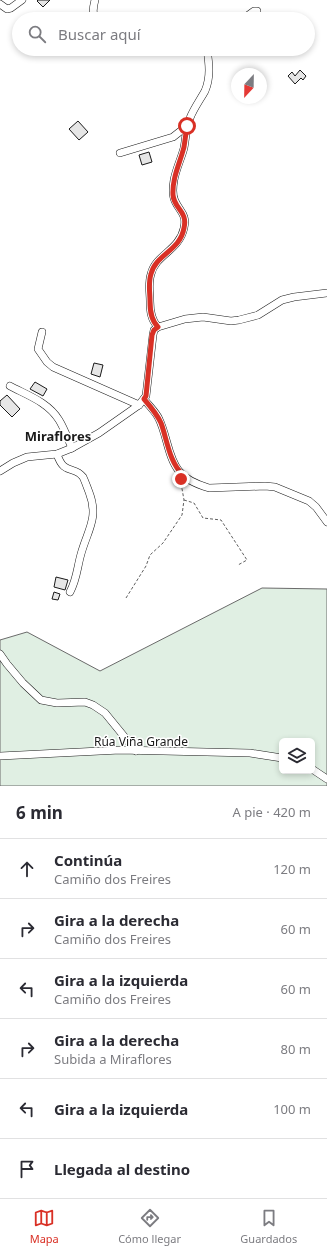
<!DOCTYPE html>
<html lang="es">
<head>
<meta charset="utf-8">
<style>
	body { margin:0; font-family:"Noto Sans",sans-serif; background:#f2f2f3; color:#2b2b33 }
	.controls { position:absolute; right:12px; bottom:12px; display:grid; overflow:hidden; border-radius:6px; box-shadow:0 2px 6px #0003 }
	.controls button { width:36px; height:36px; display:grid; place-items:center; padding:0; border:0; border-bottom:1px solid #e1e1e2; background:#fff; color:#2b2b33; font:20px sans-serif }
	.compass { position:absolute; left:231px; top:68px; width:36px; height:36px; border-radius:50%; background:#fff; box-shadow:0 2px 6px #0003; rotate:202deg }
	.stop { position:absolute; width:12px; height:12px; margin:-9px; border:3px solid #d93025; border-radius:50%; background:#fff }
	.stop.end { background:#d93025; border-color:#fff; box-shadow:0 1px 4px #0008 }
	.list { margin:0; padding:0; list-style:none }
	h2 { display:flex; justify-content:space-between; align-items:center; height:52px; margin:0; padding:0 16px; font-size:17px }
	h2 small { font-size:13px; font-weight:400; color:#7c7c81 }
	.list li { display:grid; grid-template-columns:26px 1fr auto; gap:12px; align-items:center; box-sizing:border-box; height:60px; padding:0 16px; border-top:1px solid #e1e1e2 }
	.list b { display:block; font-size:15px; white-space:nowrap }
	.list p { margin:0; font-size:13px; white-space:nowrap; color:#7c7c81 }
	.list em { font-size:13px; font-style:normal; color:#7c7c81 }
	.icon { flex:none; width:22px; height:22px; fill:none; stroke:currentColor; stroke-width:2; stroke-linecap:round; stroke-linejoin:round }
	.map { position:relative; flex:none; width:327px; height:786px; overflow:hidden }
	.search { position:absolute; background:#fff; box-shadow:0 2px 6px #0003; left:12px; right:12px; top:12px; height:44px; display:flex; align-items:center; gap:10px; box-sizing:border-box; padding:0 14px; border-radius:22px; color:#7c7c81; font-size:15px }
	.sheet { height:412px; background:#fff }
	nav { display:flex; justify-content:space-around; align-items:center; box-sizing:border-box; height:56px; border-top:1px solid #e1e1e2; background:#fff; font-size:11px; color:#7c7c81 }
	nav a { display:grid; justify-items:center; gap:2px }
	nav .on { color:#d93025 }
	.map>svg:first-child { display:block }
	.green { fill:#e0efe3; stroke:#6a6a6a; fill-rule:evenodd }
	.building { fill:#e6e6e6; stroke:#1a1a1a }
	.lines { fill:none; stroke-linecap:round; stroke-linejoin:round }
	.minor-casing { stroke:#1a1a1a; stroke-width:8 }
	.path { stroke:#5f5f5f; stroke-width:1; stroke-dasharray:3 2; stroke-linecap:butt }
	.minor { stroke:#fff; stroke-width:7 }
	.route { stroke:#d93025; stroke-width:5 }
	.labels { text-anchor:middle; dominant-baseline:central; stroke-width:3; stroke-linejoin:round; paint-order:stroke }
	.street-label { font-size:12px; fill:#1a1a1a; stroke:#fff }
	.neighbourhood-label { font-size:13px; font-weight:bold; fill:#1a1a1a; stroke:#fff }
</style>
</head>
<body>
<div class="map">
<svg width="327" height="786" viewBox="0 0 327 786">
	<rect width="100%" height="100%" fill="#fff"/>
	<path class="green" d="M262,588L327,589V786H0V640L27,632L100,671ZM282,741H312V771H282Z"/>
	<g class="building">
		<polygon points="38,0 50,0 43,7 37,1"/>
		<polygon points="300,70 306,76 303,80 301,78 295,84 288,76 292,72 295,76"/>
		<polygon points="78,121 88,132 79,140 69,129"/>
		<polygon points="149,152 152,162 142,165 139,155"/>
		<polygon points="94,363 103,365 100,377 91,374"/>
		<polygon points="35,382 47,389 43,396 30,389"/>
		<polygon points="7,395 20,409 12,417 0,405 0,401"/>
		<polygon points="56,577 68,580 65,590 54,587"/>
		<polygon points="54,592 60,594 58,600 52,599"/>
	</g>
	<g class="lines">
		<defs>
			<g id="minor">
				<path d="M95,0C93,7 92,13 95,19"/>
				<polyline points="0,4 7,9 11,8 22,0"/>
				<polyline points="243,19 254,11 257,11"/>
				<polyline points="120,153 173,137 187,126"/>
				<path d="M158,327C151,320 150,311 150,301C150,293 148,283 151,274C156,254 179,251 184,228C187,214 180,212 175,201C172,195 173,186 174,180C176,169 181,159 184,148C186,137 186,127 190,118C194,108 200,100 205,91C211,77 209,63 207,49"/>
				<polyline points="42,332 38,349 47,362 53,367 139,405"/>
				<path d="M10,386C27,395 48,402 59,420C64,428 68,439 72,448"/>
				<path d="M144,399C149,406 156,412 159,419C167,435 168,458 179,471C185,479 199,485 209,488L265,486L275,487L309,501L316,507L327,522"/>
				<path d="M57,454C64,476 74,465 83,477C85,481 87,487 89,492C99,518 88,529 81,554C77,568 77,579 70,592"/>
				<polyline points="0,471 13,463 27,457 57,454 72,448 99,433 139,405 146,396 153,335 154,330 158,327 185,319 203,317 231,321 239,320 258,315 282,300 294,297 327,293"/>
				<polyline points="0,654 7,664 23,683 41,700 57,703 85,702 93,705 105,713 136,751"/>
				<polyline points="0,756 120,750 250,753 282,758"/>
				<polyline points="312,769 327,779"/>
			</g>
		</defs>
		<use href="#minor" class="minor-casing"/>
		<g class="path">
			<polyline points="184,500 194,503 203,518 221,520 247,560 238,565"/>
			<polyline points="126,598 146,566 150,555 163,543 182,515 184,500 181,483"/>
		</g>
		<use href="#minor" class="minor"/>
	</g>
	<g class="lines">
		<path class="route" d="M181,479L183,475C169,462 167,439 161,423C157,414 150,406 144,399L146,396L152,335L154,330L158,327C151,320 150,311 150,301C150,292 148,283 151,274C156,254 180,251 184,228C188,211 174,209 173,195C172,178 180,163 184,147C185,140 186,133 187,126"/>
	</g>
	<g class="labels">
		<g class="street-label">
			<text x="141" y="741">Rúa Viña Grande</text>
		</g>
		<g class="neighbourhood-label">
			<text x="58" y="436">Miraflores</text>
		</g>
	</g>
</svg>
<div class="controls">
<button><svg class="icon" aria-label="layers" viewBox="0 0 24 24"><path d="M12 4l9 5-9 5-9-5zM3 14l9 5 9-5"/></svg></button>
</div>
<svg class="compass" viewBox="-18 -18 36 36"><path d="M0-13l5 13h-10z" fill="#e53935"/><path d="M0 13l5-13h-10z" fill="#7c7c81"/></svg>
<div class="stop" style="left:187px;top:126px"></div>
<div class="stop end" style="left:181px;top:479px"></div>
<div class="search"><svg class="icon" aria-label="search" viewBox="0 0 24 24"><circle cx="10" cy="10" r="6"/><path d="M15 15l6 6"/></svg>Buscar aquí</div>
</div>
<section class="sheet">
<h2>6 min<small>A pie · 420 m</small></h2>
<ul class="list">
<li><svg class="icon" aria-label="ahead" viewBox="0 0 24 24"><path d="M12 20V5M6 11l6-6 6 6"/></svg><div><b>Continúa</b><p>Camiño dos Freires</p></div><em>120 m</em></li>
<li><svg class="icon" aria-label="right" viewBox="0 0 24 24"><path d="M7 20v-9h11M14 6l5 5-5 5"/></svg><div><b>Gira a la derecha</b><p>Camiño dos Freires</p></div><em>60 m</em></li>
<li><svg class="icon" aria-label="left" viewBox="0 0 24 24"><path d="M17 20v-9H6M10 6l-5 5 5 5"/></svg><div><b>Gira a la izquierda</b><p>Camiño dos Freires</p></div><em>60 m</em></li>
<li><svg class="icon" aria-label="right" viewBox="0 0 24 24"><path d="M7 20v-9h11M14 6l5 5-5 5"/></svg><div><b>Gira a la derecha</b><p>Subida a Miraflores</p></div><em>80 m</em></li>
<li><svg class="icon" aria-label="left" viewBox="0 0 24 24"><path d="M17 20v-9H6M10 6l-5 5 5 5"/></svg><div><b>Gira a la izquierda</b></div><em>100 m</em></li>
<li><svg class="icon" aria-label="arrive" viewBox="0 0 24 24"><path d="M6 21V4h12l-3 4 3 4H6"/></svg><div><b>Llegada al destino</b></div></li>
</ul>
</section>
<nav>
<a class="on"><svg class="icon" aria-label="map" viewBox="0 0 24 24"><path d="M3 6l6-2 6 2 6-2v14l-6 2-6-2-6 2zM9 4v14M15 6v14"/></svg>Mapa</a>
<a><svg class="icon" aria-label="directions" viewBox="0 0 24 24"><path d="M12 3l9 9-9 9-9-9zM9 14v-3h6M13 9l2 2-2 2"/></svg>Cómo llegar</a>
<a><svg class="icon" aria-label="saved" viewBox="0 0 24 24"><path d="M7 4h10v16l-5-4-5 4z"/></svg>Guardados</a>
</nav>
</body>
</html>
